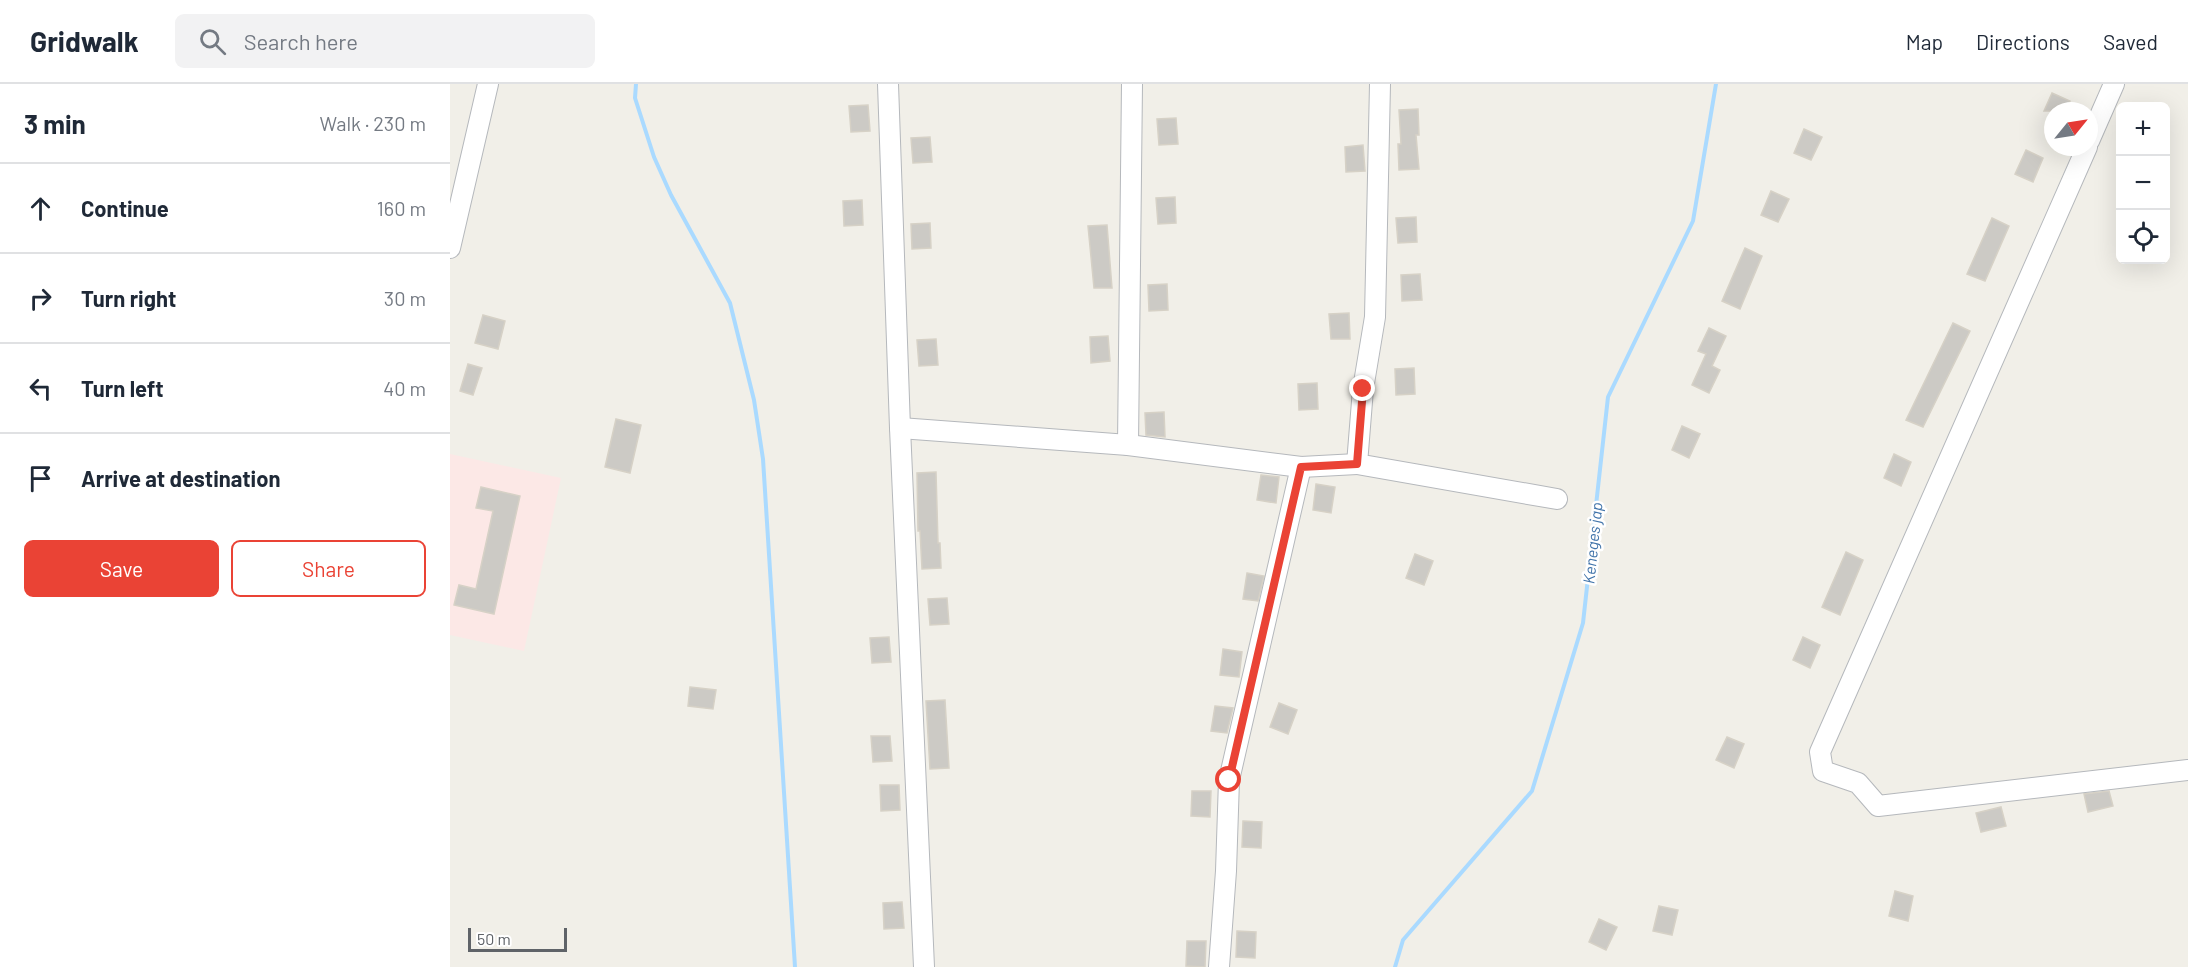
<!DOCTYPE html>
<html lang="en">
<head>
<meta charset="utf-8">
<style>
	body { margin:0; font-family:Barlow,sans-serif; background:#f2f2f3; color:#1f2937 }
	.controls { position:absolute; right:18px; top:18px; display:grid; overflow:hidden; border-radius:9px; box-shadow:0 6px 24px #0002 }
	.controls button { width:54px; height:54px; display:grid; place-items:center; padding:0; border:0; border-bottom:2px solid #e0e1e3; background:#fff; color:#1f2937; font:30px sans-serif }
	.compass { position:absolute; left:1594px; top:18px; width:54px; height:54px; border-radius:50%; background:#fff; box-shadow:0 6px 24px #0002; rotate:60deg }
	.scale { position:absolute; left:18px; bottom:15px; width:99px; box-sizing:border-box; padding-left:6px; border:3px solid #5f6368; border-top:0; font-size:16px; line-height:21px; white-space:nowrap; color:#5f6368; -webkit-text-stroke:4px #fff; paint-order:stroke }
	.stop { position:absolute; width:18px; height:18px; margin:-14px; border:4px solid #ea4335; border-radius:50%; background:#fff }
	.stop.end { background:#ea4335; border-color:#fff; box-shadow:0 2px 6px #0008 }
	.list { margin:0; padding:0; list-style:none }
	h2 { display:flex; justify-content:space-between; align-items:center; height:78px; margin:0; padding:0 24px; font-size:26px }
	h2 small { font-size:20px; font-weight:400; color:#747a83 }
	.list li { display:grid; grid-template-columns:39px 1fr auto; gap:18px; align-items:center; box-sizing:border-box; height:90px; padding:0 24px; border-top:2px solid #e0e1e3 }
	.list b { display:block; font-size:22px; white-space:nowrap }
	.list em { font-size:20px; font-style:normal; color:#747a83 }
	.actions { display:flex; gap:12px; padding:18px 24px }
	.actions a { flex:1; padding:14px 0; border:2px solid #ea4335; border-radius:9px; text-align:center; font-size:21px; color:#ea4335 }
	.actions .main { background:#ea4335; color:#fff }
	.icon { flex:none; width:33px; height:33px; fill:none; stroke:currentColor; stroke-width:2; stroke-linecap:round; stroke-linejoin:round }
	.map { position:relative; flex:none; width:1738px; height:883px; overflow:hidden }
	header { display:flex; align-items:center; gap:36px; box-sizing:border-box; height:84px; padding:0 30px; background:#fff; border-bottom:2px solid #e0e1e3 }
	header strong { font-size:28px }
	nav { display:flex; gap:33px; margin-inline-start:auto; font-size:21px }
	.search { width:420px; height:54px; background:#f2f2f3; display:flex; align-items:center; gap:15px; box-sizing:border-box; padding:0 21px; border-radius:9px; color:#747a83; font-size:22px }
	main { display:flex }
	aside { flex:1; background:#fff }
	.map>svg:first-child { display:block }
	.medical { fill:#fce8e6 }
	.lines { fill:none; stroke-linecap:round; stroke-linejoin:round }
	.stream { stroke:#aadaff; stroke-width:4 }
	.building { fill:#cccac5; stroke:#d6d1c6; stroke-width:1.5 }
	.minor-casing { stroke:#b5b8bc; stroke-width:22 }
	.minor { stroke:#fff; stroke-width:20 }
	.route { stroke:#ea4335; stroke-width:8 }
	.labels { text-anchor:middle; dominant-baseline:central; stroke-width:5; stroke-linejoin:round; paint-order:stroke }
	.water-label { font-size:16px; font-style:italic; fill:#4174aa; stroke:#fff }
</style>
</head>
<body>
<header>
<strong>Gridwalk</strong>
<div class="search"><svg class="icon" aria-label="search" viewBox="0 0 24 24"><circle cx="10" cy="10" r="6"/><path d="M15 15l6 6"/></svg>Search here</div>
<nav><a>Map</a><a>Directions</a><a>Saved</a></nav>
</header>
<main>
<aside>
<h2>3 min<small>Walk · 230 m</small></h2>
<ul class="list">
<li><svg class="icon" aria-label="ahead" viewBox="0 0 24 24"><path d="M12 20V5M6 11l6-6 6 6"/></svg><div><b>Continue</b></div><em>160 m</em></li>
<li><svg class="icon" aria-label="right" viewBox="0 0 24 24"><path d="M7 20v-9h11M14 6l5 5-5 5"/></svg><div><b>Turn right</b></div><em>30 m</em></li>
<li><svg class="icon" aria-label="left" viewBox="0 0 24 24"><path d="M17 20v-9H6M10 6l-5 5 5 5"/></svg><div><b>Turn left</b></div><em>40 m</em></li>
<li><svg class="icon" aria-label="arrive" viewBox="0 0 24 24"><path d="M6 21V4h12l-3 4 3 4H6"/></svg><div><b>Arrive at destination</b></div></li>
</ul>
<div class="actions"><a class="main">Save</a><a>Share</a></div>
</aside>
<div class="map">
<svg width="1738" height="883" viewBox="0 0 1738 883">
	<rect width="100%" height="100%" fill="#f1efe8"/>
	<polygon class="medical" points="0,370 111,394 74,567 0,551"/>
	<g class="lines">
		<g class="stream">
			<polyline points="186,0 185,14 204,73 221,111 280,219 304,316 313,375 345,883"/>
			<polyline points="945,883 953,856 1082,707 1133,539 1158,313 1243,137 1266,0"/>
		</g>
	</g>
	<g class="building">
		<polygon points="1602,9 1620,17 1615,27 1594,27"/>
		<polygon points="418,21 420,47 401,48 399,22"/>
		<polygon points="968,25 969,51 966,51 969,85 949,86 948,60 951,60 949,26"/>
		<polygon points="726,34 728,60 709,61 707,35"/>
		<polygon points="1354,45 1372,53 1361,76 1344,69"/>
		<polygon points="480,53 482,78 463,79 461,54"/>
		<polygon points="913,61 915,87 896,88 895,63"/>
		<polygon points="1576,66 1593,74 1583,98 1565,90"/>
		<polygon points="1321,107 1339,115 1328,138 1311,131"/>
		<polygon points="725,113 726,139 708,140 706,114"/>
		<polygon points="412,116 413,141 394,142 393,117"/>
		<polygon points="966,133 967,158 948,159 946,134"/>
		<polygon points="1542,134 1559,142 1535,197 1517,190"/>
		<polygon points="480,139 481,164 462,165 461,140"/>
		<polygon points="657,141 662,204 644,204 638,142"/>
		<polygon points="1295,164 1312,172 1290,225 1272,217"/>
		<polygon points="970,190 972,216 952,217 951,191"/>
		<polygon points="717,200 718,226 699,227 698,201"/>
		<polygon points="899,229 900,255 881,255 879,230"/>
		<polygon points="33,231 55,237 48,265 25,259"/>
		<polygon points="1503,239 1520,247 1473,343 1456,336"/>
		<polygon points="1259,244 1276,252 1262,282 1270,286 1259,309 1242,301 1256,270 1248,267"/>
		<polygon points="658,252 660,277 641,279 640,253"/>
		<polygon points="486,255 488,281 469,282 467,256"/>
		<polygon points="18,280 32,284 23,311 10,307"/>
		<polygon points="964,284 965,310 946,311 945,285"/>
		<polygon points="867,299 868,325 849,326 848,300"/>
		<polygon points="714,328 715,353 696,351 695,329"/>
		<polygon points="166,335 191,341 180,389 155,383"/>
		<polygon points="1232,342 1250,350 1239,374 1222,366"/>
		<polygon points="1444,370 1461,378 1451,402 1434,394"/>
		<polygon points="486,388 488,459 490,459 491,484 472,485 470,447 468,447 467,389"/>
		<polygon points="811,391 829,393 826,419 807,416"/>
		<polygon points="866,400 885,403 881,429 863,426"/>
		<polygon points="31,403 70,412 44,530 4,521 9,501 26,505 43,427 26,424"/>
		<polygon points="1396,468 1413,476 1390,531 1372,523"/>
		<polygon points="965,470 983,477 974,501 956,494"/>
		<polygon points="797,489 814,492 808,517 793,515"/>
		<polygon points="497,514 499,540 480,541 478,515"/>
		<polygon points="439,553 441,578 422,579 420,554"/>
		<polygon points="1353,553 1370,561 1360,584 1343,576"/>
		<polygon points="773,565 792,568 789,593 770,591"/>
		<polygon points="240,603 266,606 263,625 238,622"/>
		<polygon points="495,616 499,684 480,685 476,617"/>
		<polygon points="829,619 847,626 838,650 820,643"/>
		<polygon points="765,622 783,624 777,649 761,647"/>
		<polygon points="421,652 440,652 442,677 423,678"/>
		<polygon points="1277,653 1294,660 1284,684 1266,676"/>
		<polygon points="430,701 449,701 450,726 431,727"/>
		<polygon points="742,707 761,707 760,733 741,732"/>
		<polygon points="1659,707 1663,722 1638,728 1634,710"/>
		<polygon points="1551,723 1556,742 1531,748 1526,729"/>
		<polygon points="793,737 812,738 811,764 792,763"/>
		<polygon points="1445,807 1463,812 1458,837 1439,832"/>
		<polygon points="452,818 454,844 434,845 433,819"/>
		<polygon points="1209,822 1228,826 1222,851 1203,847"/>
		<polygon points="1149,835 1167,843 1156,866 1139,858"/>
		<polygon points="787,847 806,848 805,874 786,873"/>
		<polygon points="737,857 756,857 755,883 736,882"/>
	</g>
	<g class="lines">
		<defs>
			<g id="minor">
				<polyline points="438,0 450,344 474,883"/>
				<polyline points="930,0 925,233 913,305 907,380 1107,415"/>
				<polyline points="1639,57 1664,0"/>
				<polyline points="1637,63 1370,668 1373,687 1408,699 1428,722 1738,686"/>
				<polyline points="0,164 38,0"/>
				<polyline points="450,344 678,361 851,383 907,380"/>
				<polyline points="678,361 682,0"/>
				<polyline points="769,883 776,787 779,696 851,383"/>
			</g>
		</defs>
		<use href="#minor" class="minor-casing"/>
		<use href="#minor" class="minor"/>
	</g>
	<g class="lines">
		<polyline class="route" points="779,696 851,383 907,380 913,305"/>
	</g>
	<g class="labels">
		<g class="water-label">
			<text transform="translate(1142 459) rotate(-84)">Keneges jap</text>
		</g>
	</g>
</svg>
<div class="controls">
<button>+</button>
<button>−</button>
<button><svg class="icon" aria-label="locate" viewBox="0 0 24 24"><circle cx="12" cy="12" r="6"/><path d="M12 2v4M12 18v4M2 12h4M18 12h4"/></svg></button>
</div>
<svg class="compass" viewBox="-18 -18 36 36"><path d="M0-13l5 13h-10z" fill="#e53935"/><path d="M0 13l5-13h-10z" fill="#747a83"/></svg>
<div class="scale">50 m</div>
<div class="stop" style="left:779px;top:696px"></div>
<div class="stop end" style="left:913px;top:305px"></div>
</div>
</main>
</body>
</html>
